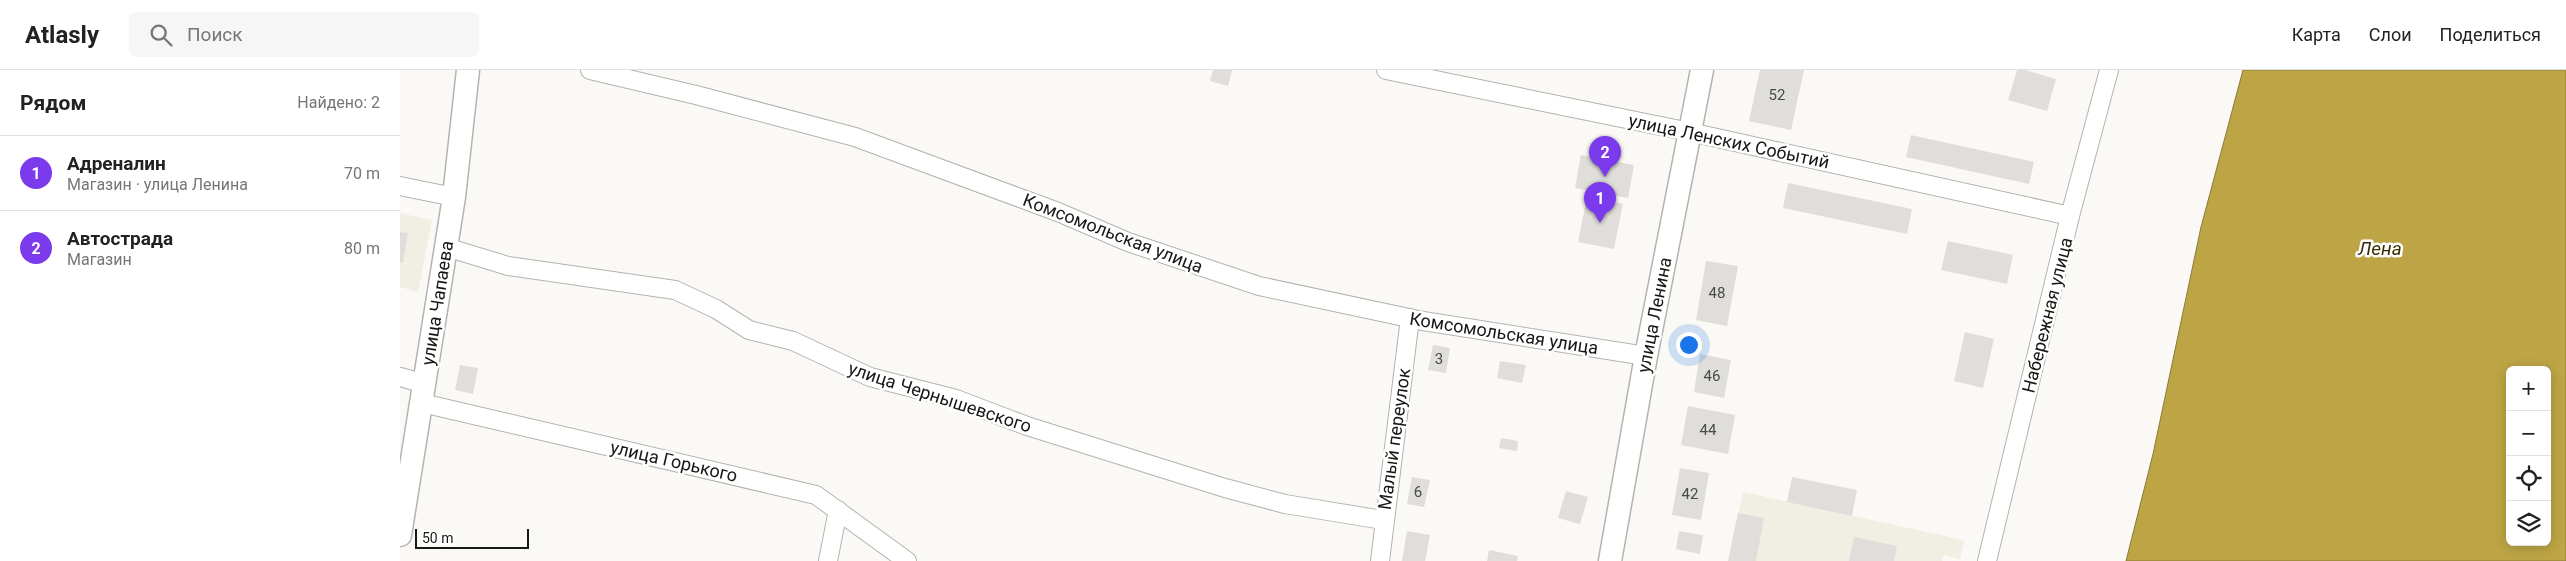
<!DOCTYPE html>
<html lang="ru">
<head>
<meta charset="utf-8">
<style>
	body { margin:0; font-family:Roboto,sans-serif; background:#f6f6f6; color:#222 }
	.controls { position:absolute; right:15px; bottom:15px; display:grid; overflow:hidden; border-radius:8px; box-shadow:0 2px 12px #0003 }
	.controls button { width:45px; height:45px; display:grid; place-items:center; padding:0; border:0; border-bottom:1px solid #e0e0e0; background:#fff; color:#222; font:25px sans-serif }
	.scale { position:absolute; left:15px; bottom:12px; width:114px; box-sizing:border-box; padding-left:5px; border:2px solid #171715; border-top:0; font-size:14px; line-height:18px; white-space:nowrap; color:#171715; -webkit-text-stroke:4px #fff; paint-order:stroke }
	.you { position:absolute; left:1288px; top:274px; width:18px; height:18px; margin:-12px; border:4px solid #fff; border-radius:50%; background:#1a73e8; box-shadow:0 0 0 8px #1a73e833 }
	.badge { display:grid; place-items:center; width:32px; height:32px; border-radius:50%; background:#7c3aed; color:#fff; font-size:16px; font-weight:700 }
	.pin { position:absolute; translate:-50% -41px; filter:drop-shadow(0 1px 2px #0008) }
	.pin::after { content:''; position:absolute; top:26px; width:18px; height:15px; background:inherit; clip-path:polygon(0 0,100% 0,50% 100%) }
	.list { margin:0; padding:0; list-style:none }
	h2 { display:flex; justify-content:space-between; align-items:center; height:65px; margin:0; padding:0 20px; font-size:21px }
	h2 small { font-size:16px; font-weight:400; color:#767676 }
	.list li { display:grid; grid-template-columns:32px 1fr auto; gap:15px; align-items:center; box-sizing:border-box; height:75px; padding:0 20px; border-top:1px solid #e0e0e0 }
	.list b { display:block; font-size:19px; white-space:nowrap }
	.list p { margin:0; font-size:16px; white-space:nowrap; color:#767676 }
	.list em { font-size:16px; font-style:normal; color:#767676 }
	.icon { flex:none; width:28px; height:28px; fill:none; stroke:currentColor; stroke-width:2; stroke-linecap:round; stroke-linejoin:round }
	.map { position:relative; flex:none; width:2166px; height:491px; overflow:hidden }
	header { display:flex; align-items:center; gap:30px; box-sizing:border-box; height:70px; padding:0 25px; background:#fff; border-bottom:1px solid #e0e0e0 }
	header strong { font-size:24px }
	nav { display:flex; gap:28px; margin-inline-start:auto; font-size:18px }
	.search { width:350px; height:45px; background:#f6f6f6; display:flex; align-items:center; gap:12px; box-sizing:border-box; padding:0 18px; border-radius:8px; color:#767676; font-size:19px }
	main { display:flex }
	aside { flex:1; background:#fff }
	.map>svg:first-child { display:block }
	.built { fill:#f1eee3 }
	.water { fill:#bda545; stroke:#8b7a37; fill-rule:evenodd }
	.building { fill:#dfdeda }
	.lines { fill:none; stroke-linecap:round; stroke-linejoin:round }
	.minor-casing { stroke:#b4b3af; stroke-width:20 }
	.major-casing { stroke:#b4b3af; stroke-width:25 }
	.minor { stroke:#fff; stroke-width:18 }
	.major { stroke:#fff; stroke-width:22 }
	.labels { text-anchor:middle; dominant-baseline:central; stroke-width:5; stroke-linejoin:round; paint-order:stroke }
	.number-label { font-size:15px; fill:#494946 }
	.street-label { font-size:18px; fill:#171715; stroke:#fff }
	.water-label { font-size:19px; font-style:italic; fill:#382e03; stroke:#fff }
</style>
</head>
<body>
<header>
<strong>Atlasly</strong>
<div class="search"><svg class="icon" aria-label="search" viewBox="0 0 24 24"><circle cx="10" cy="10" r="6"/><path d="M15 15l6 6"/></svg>Поиск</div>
<nav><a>Карта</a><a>Слои</a><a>Поделиться</a></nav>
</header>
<main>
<aside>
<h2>Рядом<small>Найдено: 2</small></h2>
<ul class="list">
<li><span class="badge">1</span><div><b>Адреналин</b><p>Магазин · улица Ленина</p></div><em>70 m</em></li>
<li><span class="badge">2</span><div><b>Автострада</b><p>Магазин</p></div><em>80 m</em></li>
</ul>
</aside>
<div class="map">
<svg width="2166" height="491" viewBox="0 0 2166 491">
	<rect width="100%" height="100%" fill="#fbf9f5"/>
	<g class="built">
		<polygon points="0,143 32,150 18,222 0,217"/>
		<polygon points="1343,422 1564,470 1560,489 1544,485 1542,491 1328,491"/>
	</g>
	<path class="water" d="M1843,0H2166V491H1726L1753,384L1801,157ZM2110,300H2147V472H2110Z"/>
	<g class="building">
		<polygon points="813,0 832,0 828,16 810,11"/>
		<polygon points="1360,0 1404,0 1391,60 1349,51"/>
		<polygon points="1617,0 1625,0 1656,9 1647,41 1608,30"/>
		<polygon points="1511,65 1634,92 1629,114 1506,87"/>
		<polygon points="1181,85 1234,95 1228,128 1175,118"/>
		<polygon points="1388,113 1512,139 1507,164 1383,138"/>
		<polygon points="1187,127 1223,134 1214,179 1178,172"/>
		<polygon points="0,162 8,163 3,193 0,192"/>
		<polygon points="1548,171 1613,185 1607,214 1541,200"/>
		<polygon points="1306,191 1338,196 1327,256 1296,250"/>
		<polygon points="1565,262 1594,269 1583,318 1554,311"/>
		<polygon points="1033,275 1050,278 1046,303 1028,300"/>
		<polygon points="1300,284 1331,290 1324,328 1294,322"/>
		<polygon points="1100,291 1126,295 1122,313 1097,308"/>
		<polygon points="60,295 78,298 73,324 55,320"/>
		<polygon points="1288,336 1335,345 1328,384 1281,375"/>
		<polygon points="1101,368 1118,371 1117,381 1099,378"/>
		<polygon points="1280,398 1309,403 1301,450 1272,445"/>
		<polygon points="1012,407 1030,410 1024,437 1007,434"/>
		<polygon points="1392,407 1457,420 1452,446 1387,432"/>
		<polygon points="1166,421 1188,427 1180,454 1158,448"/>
		<polygon points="1338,443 1364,448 1356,491 1328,491"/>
		<polygon points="1007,461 1030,465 1025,491 1002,491"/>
		<polygon points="1279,461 1303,465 1300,484 1276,479"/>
		<polygon points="1454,467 1497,476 1494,491 1449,491"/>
		<polygon points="1089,480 1118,486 1117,491 1087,491"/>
	</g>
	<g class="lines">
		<defs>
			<g id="minor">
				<polyline points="190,0 296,25 455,67 658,142 728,172 859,216 1023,251 1246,286"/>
				<polyline points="986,0 1290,62 1670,146"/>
				<polyline points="0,116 54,127"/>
				<polyline points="46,177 108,196 275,220 316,239 349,260 393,271 470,307 556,329 627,356 825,418 885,434 983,450"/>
				<polyline points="0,307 25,314"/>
				<polyline points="22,333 416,425 507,491"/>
				<polyline points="428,491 438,440"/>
				<polyline points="980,491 1010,248"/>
				<polyline points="1587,491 1670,146 1709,0"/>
			</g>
			<g id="major">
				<polyline points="0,465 54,127 68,0"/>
				<polyline points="1210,491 1246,286 1302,0"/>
			</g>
		</defs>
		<use href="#minor" class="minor-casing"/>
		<use href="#major" class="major-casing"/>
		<use href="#minor" class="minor"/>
		<use href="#major" class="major"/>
	</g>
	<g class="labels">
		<g class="number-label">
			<text x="1377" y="25">52</text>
			<text x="1317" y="223">48</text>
			<text x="1039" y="289">3</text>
			<text x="1312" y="306">46</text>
			<text x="1308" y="360">44</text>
			<text x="1018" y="422">6</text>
			<text x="1290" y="424">42</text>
		</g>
		<g class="street-label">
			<text transform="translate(1329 71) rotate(12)">улица Ленских Событий</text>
			<text transform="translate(713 163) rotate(21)">Комсомольская улица</text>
			<text transform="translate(37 233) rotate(-81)">улица Чапаева</text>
			<text transform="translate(1254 245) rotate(-79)">улица Ленина</text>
			<text transform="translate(1647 245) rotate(-76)">Набережная улица</text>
			<text transform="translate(1104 263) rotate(9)">Комсомольская улица</text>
			<text transform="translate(540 327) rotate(18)">улица Чернышевского</text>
			<text transform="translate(994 369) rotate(-82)">Малый переулок</text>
			<text transform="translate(274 391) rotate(13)">улица Горького</text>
		</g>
		<g class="water-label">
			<text x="1980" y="178">Лена</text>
		</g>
	</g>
</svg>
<div class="controls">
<button>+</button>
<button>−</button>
<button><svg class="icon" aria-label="locate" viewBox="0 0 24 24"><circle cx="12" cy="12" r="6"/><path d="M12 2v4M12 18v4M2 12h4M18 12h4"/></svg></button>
<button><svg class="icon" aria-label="layers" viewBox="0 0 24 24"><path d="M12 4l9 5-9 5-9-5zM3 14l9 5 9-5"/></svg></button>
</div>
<div class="scale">50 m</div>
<div class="you"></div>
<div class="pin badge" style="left:1200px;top:153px">1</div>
<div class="pin badge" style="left:1205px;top:107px">2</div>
</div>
</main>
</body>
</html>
